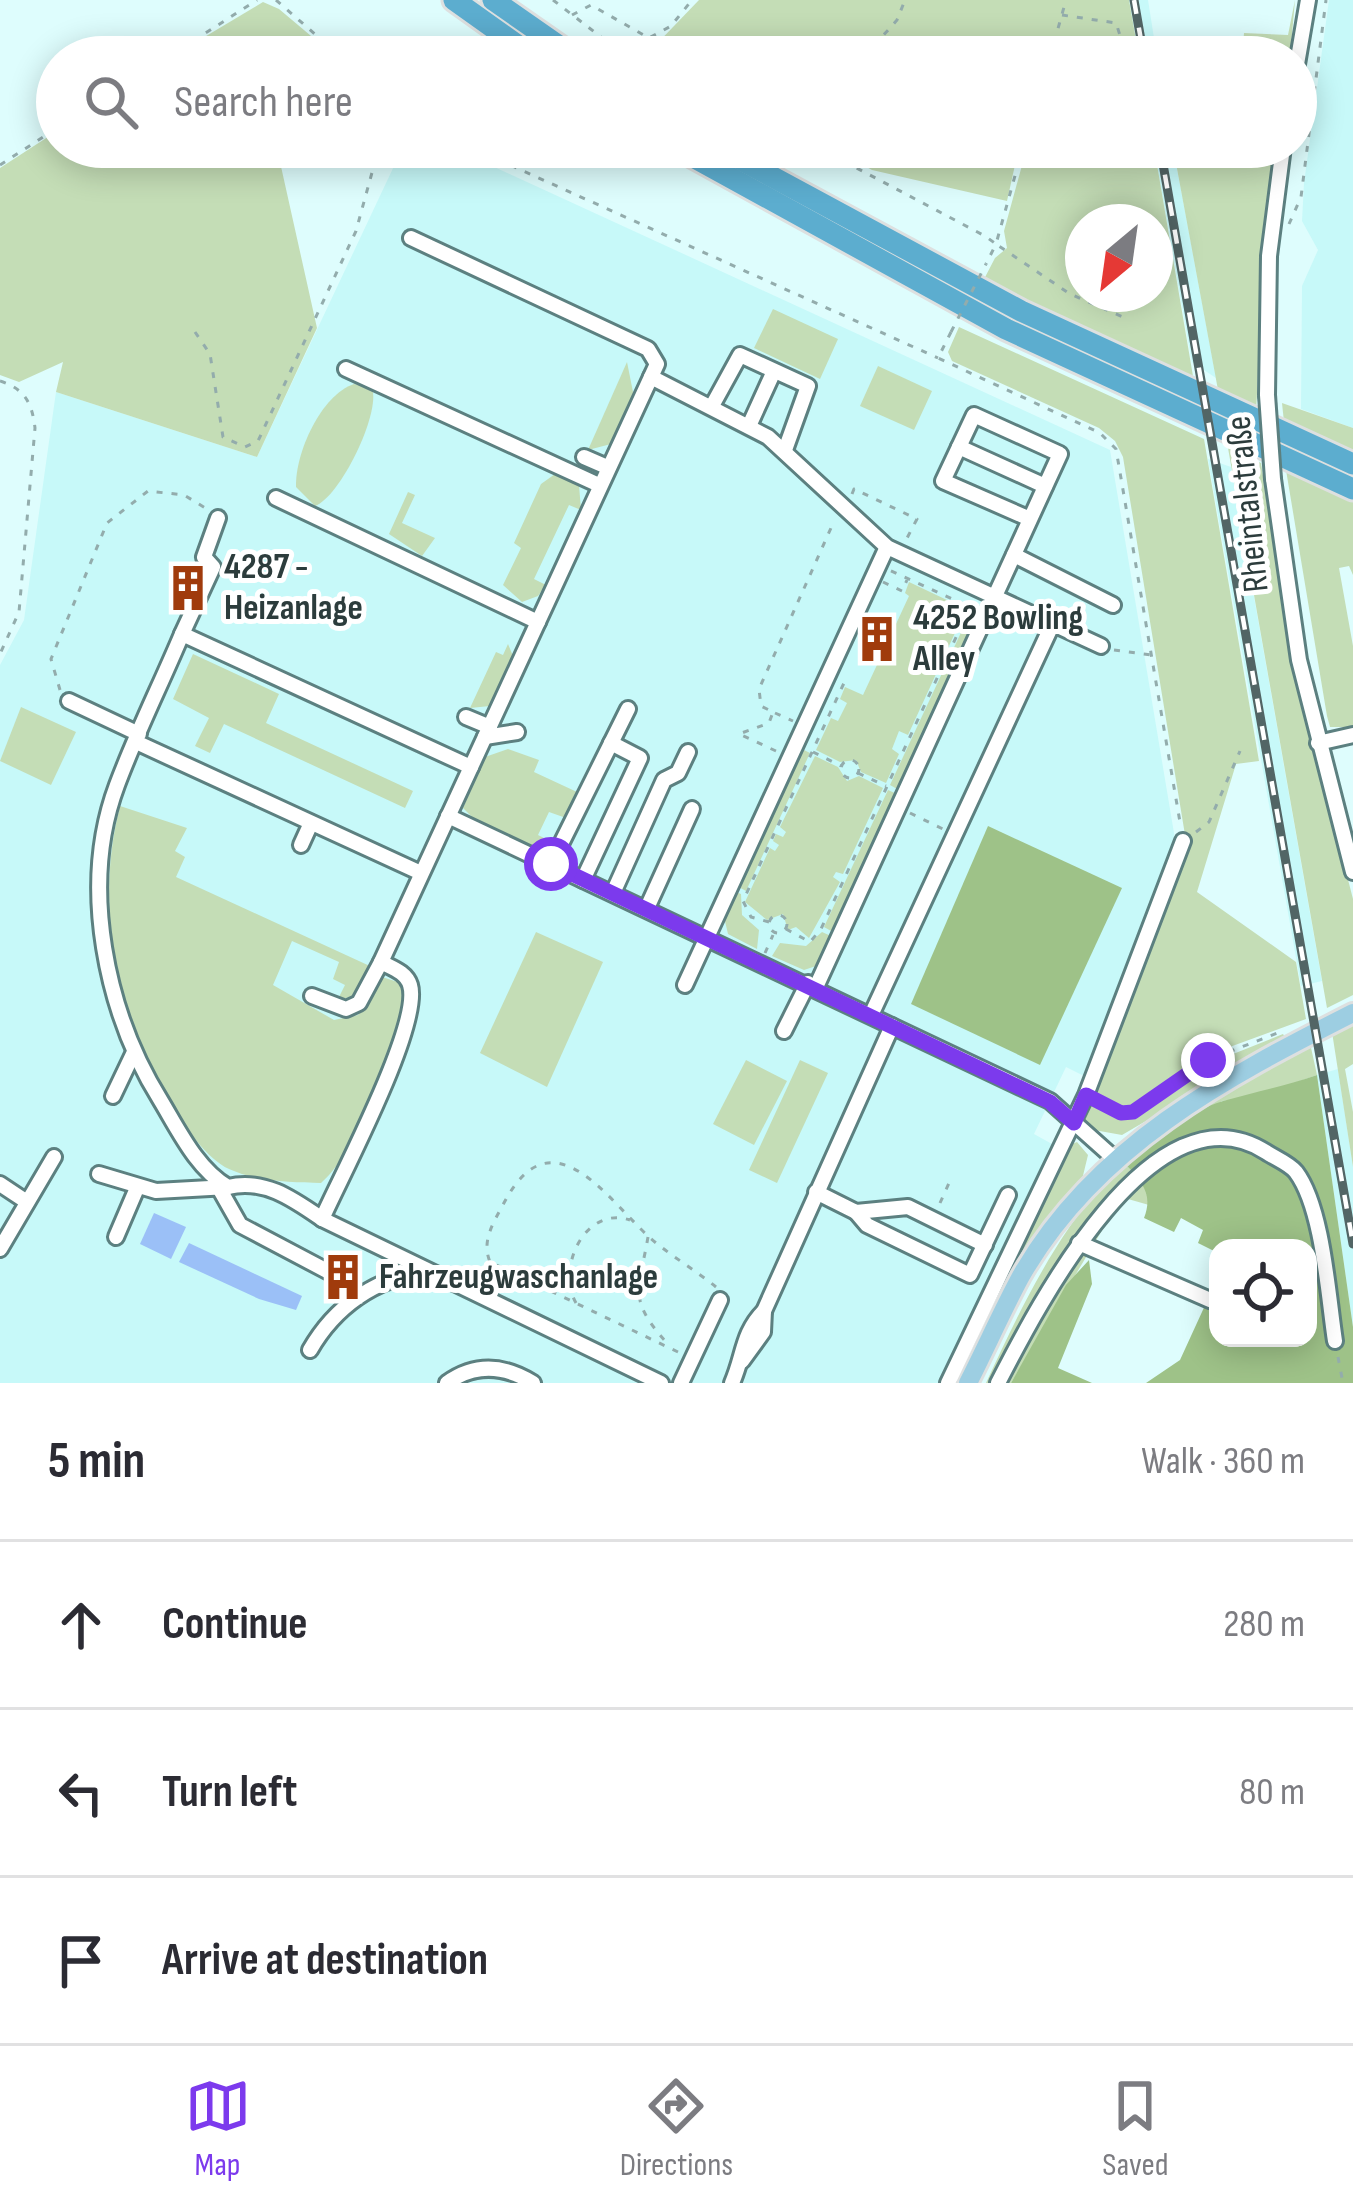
<!DOCTYPE html>
<html lang="en">
<head>
<meta charset="utf-8">
<style>
	body { margin:0; font-family:"Sofia Sans Condensed",sans-serif; background:#f7f7f7; color:#2b2b33 }
	.controls { position:absolute; right:36px; bottom:36px; display:grid; overflow:hidden; border-radius:24px; box-shadow:0 6px 30px #0003 }
	.controls button { width:108px; height:108px; display:grid; place-items:center; padding:0; border:0; border-bottom:3px solid #e1e1e2; background:#fff; color:#2b2b33; font:60px sans-serif }
	.compass { position:absolute; left:1065px; top:204px; width:108px; height:108px; border-radius:50%; background:#fff; box-shadow:0 6px 30px #0003; rotate:209deg }
	.stop { position:absolute; width:36px; height:36px; margin:-27px; border:9px solid #7c3aed; border-radius:50%; background:#fff }
	.stop.end { background:#7c3aed; border-color:#fff; box-shadow:0 3px 12px #0008 }
	.list { margin:0; padding:0; list-style:none }
	h2 { display:flex; justify-content:space-between; align-items:center; height:156px; margin:0; padding:0 48px; font-size:51px }
	h2 small { font-size:39px; font-weight:400; color:#7c7c81 }
	.list li { display:grid; grid-template-columns:78px 1fr auto; gap:36px; align-items:center; box-sizing:border-box; height:168px; padding:0 48px; border-top:3px solid #e1e1e2 }
	.list b { display:block; font-size:45px; white-space:nowrap }
	.list em { font-size:39px; font-style:normal; color:#7c7c81 }
	.icon { flex:none; width:66px; height:66px; fill:none; stroke:currentColor; stroke-width:2; stroke-linecap:round; stroke-linejoin:round }
	.map { position:relative; flex:none; width:1353px; height:1383px; overflow:hidden }
	.search { position:absolute; background:#fff; box-shadow:0 6px 30px #0003; left:36px; right:36px; top:36px; height:132px; display:flex; align-items:center; gap:30px; box-sizing:border-box; padding:0 42px; border-radius:66px; color:#7c7c81; font-size:45px }
	.sheet { height:660px; background:#fff }
	nav { display:flex; justify-content:space-around; align-items:center; box-sizing:border-box; height:168px; border-top:3px solid #e1e1e2; background:#fff; font-size:33px; color:#7c7c81 }
	nav a { display:grid; justify-items:center; gap:6px }
	nav .on { color:#7c3aed }
	.map>svg:first-child { display:block }
	.built { fill:#c7f9f9 }
	.green { fill:#c4ddb6; fill-rule:evenodd }
	.forest { fill:#9ec288 }
	.water { fill:#9bc0f7 }
	.lines { fill:none; stroke-linecap:round; stroke-linejoin:round }
	.minor-tunnel { stroke:#bad6d6; stroke-width:14; stroke-dasharray:14 7; stroke-linecap:butt }
	.minor-casing { stroke:#5c8080; stroke-width:20 }
	.major-casing { stroke:#dde0e0; stroke-width:24 }
	.highway-casing { stroke:#dde0e0; stroke-width:27 }
	.path { stroke:#93acac; stroke-width:3; stroke-dasharray:6 9; stroke-linecap:butt }
	.minor { stroke:#fff; stroke-width:14 }
	.major { stroke:#9dcee2; stroke-width:18 }
	.highway { stroke:#5cadcf; stroke-width:21 }
	.rail-casing { stroke:#526565; stroke-width:9 }
	.rail { stroke:#fff; stroke-width:4.5; stroke-dasharray:14; stroke-linecap:butt }
	.minor-bridge-casing { stroke:#5c8080; stroke-width:20; stroke-linecap:butt }
	.path-bridge { stroke:#93acac; stroke-width:3; stroke-dasharray:6 9; stroke-linecap:butt }
	.minor-bridge { stroke:#fff; stroke-width:14 }
	.route { stroke:#7c3aed; stroke-width:15 }
	.labels { text-anchor:middle; dominant-baseline:central; stroke-width:10; stroke-linejoin:round; paint-order:stroke }
	.street-label { font-size:36px; fill:#2c3c3c; stroke:#fff }
	.poi-label { font-size:36px; font-weight:bold; fill:#2c3c3c; stroke:#fff; text-anchor:start }
</style>
</head>
<body>
<div class="map">
<svg width="1353" height="1383" viewBox="0 0 1353 1383">
	<rect width="100%" height="100%" fill="#defdfd"/>
	<g class="built">
		<polygon points="1129,0 1148,0 1157,57 1139,57"/>
		<polygon points="1329,0 1353,0 1353,428 1301,409 1302,286 1318,250 1302,221 1304,183"/>
		<polygon points="403,147 451,147 1110,450 1175,839 1084,1076 1066,1067 1034,1134 1052,1144 942,1383 0,1383 0,665 24,620 56,392 257,457"/>
		<polygon points="1154,147 1173,147 1216,378 1192,362"/>
		<polygon points="1208,459 1231,467 1322,981 1301,986"/>
		<polygon points="1338,1069 1353,1167 1353,1327 1317,1075"/>
	</g>
	<g class="green">
		<polygon points="699,0 1129,0 1139,57 648,53"/>
		<polygon points="1295,0 1290,57 1242,57 1244,33 1288,35"/>
		<polygon points="263,2 279,9 336,57 171,57"/>
		<polygon points="57,131 57,147 357,147 350,153 280,162 317,328 257,457 56,392 63,362 19,382 0,375 0,168"/>
		<polygon points="831,147 1019,147 1007,201 872,170"/>
		<path d="M1027,147H1154L1194,382L1218,390L1173,147H1276L1265,228L1256,413L982,283L995,258L1007,248L1004,231ZM1083,222H1155V294H1083Z"/>
		<polygon points="773,309 838,339 820,379 754,348"/>
		<polygon points="959,327 1204,439 1259,761 1236,764 1197,892 1296,962 1306,1019 1216,1052 1128,1110 1092,1095 1186,841 1123,457 1115,441 1099,428 952,361 948,352"/>
		<polygon points="627,362 634,397 611,444 588,450"/>
		<polygon points="878,366 932,391 914,430 860,406"/>
		<path d="M354,384L372,388C381,413 340,497 315,506L296,487C295,453 321,395 354,384Z"/>
		<polygon points="1282,403 1353,428 1353,450 1284,422"/>
		<polygon points="1228,448 1261,463 1294,670 1353,899 1353,995 1327,1008"/>
		<polygon points="1286,470 1353,499 1353,575 1349,566 1339,568 1353,646 1353,727 1330,727 1327,716"/>
		<polygon points="555,474 579,485 581,510 569,505 534,579 546,585 538,596 522,602 503,585 521,548 514,543 541,484"/>
		<polygon points="408,492 415,495 402,523 435,538 422,556 389,534"/>
		<polygon points="909,582 966,609 908,735 899,731 892,749 899,754 886,783 861,772 856,760 840,762 816,750 831,718 838,721 847,703 840,699 845,687 863,695 909,596 905,593"/>
		<polygon points="971,611 977,619 899,790 890,785"/>
		<polygon points="508,644 513,656 490,706 470,708 496,652 503,655"/>
		<polygon points="193,654 279,694 266,723 413,791 405,808 224,724 210,753 195,746 209,718 173,699"/>
		<polygon points="21,707 76,732 51,785 0,761"/>
		<polygon points="800,748 810,753 746,891 737,886"/>
		<polygon points="508,749 539,760 534,772 577,792 566,818 549,812 538,835 554,843 547,856 481,826 463,808 485,757"/>
		<polygon points="815,756 838,767 847,781 859,776 883,788 843,874 836,872 833,877 840,882 809,938 796,927 788,930 783,914 767,920 745,902 770,848 775,851 779,845 773,841 776,834 783,837 786,832 780,827"/>
		<polygon points="888,790 897,794 833,932 824,927"/>
		<path d="M120,806L187,828L175,851L185,857L176,877L372,967L358,994L337,1001L345,985L333,979L339,962L292,941L273,985L334,1020L358,1015L382,977L404,984C407,1030 357,1154 321,1183C293,1183 255,1181 229,1169C207,1159 186,1128 173,1108C118,1015 93,912 120,806Z"/>
		<polygon points="734,891 741,894 742,915 759,930 757,949 728,934 724,917"/>
		<polygon points="536,932 603,962 547,1087 480,1053"/>
		<polygon points="822,932 831,936 816,966 804,970 772,956 780,943 806,946"/>
		<polygon points="1353,1021 1353,1064 1345,1069 1353,1112 1353,1167 1332,1032"/>
		<polygon points="1283,1034 1286,1039 1122,1135 1094,1130 1084,1120 1087,1104 1092,1102 1131,1115 1203,1066"/>
		<path d="M1310,1043L1317,1075L1255,1097L1222,1101L1128,1167L1145,1186L1149,1205L1128,1199L1107,1222L1011,1383H986C1034,1279 1086,1173 1188,1110C1227,1086 1270,1065 1310,1043Z"/>
		<polygon points="746,1060 787,1081 754,1145 713,1124"/>
		<polygon points="800,1060 828,1073 777,1183 749,1170"/>
		<polygon points="1077,1142 1088,1155 1080,1188 1022,1255 951,1383 1070,1145"/>
	</g>
	<g class="forest">
		<polygon points="988,826 1122,888 1040,1065 911,1004"/>
		<path d="M1317,1075L1353,1327V1383H1146L1180,1360L1218,1277V1338H1308V1248H1218V1253L1198,1243L1203,1230L1181,1218L1174,1232L1144,1218C1153,1195 1143,1183 1127,1166C1156,1143 1187,1111 1223,1101C1255,1092 1285,1086 1317,1075Z"/>
		<polygon points="1089,1260 1092,1284 1058,1368 1092,1383 1011,1383 1066,1285"/>
	</g>
	<g class="water">
		<polygon points="154,1213 186,1227 171,1259 140,1244"/>
		<polygon points="189,1243 302,1296 296,1310 259,1299 179,1262"/>
	</g>
	<g class="lines">
		<polyline class="minor-tunnel" points="329,1272 356,1285"/>
		<defs>
			<g id="minor">
				<polyline points="1296,70 1308,0"/>
				<polyline points="411,238 648,349 657,364 651,377"/>
				<polyline points="346,369 599,485"/>
				<polyline points="1267,395 1269,256 1283,147"/>
				<polyline points="712,406 740,355 808,386 785,450"/>
				<polyline points="749,426 774,371"/>
				<polyline points="959,447 1045,486"/>
				<polyline points="584,457 607,467"/>
				<polyline points="1273,479 1299,660 1353,872"/>
				<polyline points="276,498 538,622"/>
				<polyline points="1014,555 1113,605"/>
				<polyline points="182,634 213,567 204,557 218,518"/>
				<polyline points="69,701 139,734"/>
				<polyline points="466,717 490,727"/>
				<polyline points="485,737 517,732"/>
				<polyline points="136,742 421,873"/>
				<polyline points="1318,743 1353,735"/>
				<polyline points="448,816 1050,1101 1116,1160"/>
				<polyline points="301,845 311,823"/>
				<polyline points="551,864 628,709"/>
				<polyline points="583,880 640,758 611,743"/>
				<polyline points="613,893 664,780 678,773 688,752"/>
				<polyline points="647,908 692,809"/>
				<polyline points="685,985 887,547"/>
				<polyline points="816,987 1060,454 974,415 943,481 1030,519"/>
				<polyline points="312,996 346,1009 359,1003 381,962"/>
				<polyline points="872,1013 1053,623"/>
				<polyline points="784,1031 808,983"/>
				<polyline points="113,1096 134,1052"/>
				<polyline points="99,1174 156,1191 228,1187"/>
				<polyline points="0,1184 27,1202"/>
				<polyline points="219,1188 240,1225 329,1272"/>
				<polyline points="816,1192 856,1212 908,1207 985,1245"/>
				<polyline points="856,1212 867,1225 970,1275 1008,1195"/>
				<path d="M322,1219C341,1176 422,1024 410,985C406,972 392,968 381,962L471,767"/>
				<polyline points="116,1237 137,1188"/>
				<polyline points="1079,1243 1210,1300"/>
				<polyline points="0,1249 54,1157"/>
				<path d="M310,1350C334,1308 375,1277 425,1273"/>
				<polyline points="742,1361 763,1332 764,1311"/>
				<path d="M447,1383C475,1363 504,1365 533,1383"/>
				<path d="M661,1383L322,1219C293,1199 264,1178 228,1187C197,1169 179,1131 161,1101C106,1013 79,886 117,785C136,734 161,684 182,634L471,767L651,377L768,437L887,547L1101,646"/>
				<polyline points="681,1383 720,1300"/>
				<path d="M732,1383C744,1356 742,1333 764,1311L892,1026"/>
				<polyline points="948,1383 1086,1095 1183,841"/>
				<path d="M998,1383C1038,1305 1154,1080 1266,1152C1275,1158 1290,1164 1296,1172C1323,1208 1328,1296 1335,1341"/>
			</g>
			<path id="major" d="M968,1383C986,1348 1002,1311 1021,1276C1095,1146 1225,1078 1353,1013"/>
			<g id="highway">
				<polyline points="454,0 534,57"/>
				<polyline points="493,0 575,57"/>
				<polyline points="675,147 1006,329 1353,489"/>
				<polyline points="717,147 1021,311 1353,464"/>
			</g>
		</defs>
		<use href="#minor" class="minor-casing"/>
		<use href="#major" class="major-casing"/>
		<use href="#highway" class="highway-casing"/>
		<g class="path">
			<polyline points="276,0 341,57"/>
			<polyline points="553,0 627,57"/>
			<polyline points="572,15 591,5 649,38 671,26 692,0"/>
			<polyline points="1062,15 1116,23 1127,57"/>
			<polyline points="168,57 257,0"/>
			<polyline points="864,57 897,20 905,0"/>
			<polyline points="1050,57 1066,0"/>
			<polyline points="470,147 938,358"/>
			<polyline points="817,147 985,236 996,244 986,264"/>
			<polyline points="1023,147 996,244 1070,294 1123,317"/>
			<polyline points="0,165 57,128"/>
			<polyline points="1289,224 1301,197 1326,0"/>
			<polyline points="195,332 210,354 223,437 245,447 258,441 356,231 379,147"/>
			<polyline points="951,332 938,358 1100,433 1116,449 1181,828"/>
			<path d="M0,381C25,389 32,403 35,428L19,612L0,654"/>
			<polyline points="852,494 854,489 917,519 906,540"/>
			<polyline points="883,582 902,591 907,580"/>
			<polyline points="1114,650 1151,655"/>
			<polyline points="60,690 51,659 107,523 148,491 184,495 207,509"/>
			<polyline points="775,713 793,721"/>
			<polyline points="776,751 739,734 769,723 773,712 761,706 759,689 831,528"/>
			<polyline points="813,752 841,766"/>
			<circle cx="850" cy="769" r="9"/>
			<polyline points="858,773 886,786"/>
			<polyline points="910,813 945,830"/>
			<polyline points="1196,832 1209,822 1240,751"/>
			<circle cx="778" cy="924" r="9"/>
			<polyline points="769,922 751,917 743,901 844,683"/>
			<polyline points="786,929 810,942 821,929 970,607 889,570"/>
			<polyline points="765,953 773,935"/>
			<polyline points="1098,1102 1133,1112 1208,1060 1280,1032"/>
			<polyline points="940,1203 949,1183"/>
			<path d="M648,1237C639,1290 627,1298 666,1342"/>
			<path d="M576,1303C556,1268 585,1205 630,1220"/>
			<path d="M678,1352L490,1262C481,1240 494,1222 505,1201C552,1114 606,1197 648,1236C669,1255 694,1269 716,1287"/>
			<polyline points="1338,1357 1343,1383"/>
		</g>
		<use href="#minor" class="minor"/>
		<use href="#major" class="major"/>
		<use href="#highway" class="highway"/>
		<defs>
			<g id="rail">
				<polyline points="1134,0 1144,57"/>
				<polyline points="1160,147 1353,1244"/>
			</g>
		</defs>
		<use href="#rail" class="rail-casing"/>
		<use href="#rail" class="rail"/>
		<defs>
			<polyline id="minor-bridge" points="1267,395 1273,479"/>
		</defs>
		<use href="#minor-bridge" class="minor-bridge-casing"/>
		<polyline class="path-bridge" points="951,332 986,264"/>
		<use href="#minor-bridge" class="minor-bridge"/>
	</g>
	<g class="lines">
		<polyline class="route" points="551,864 1050,1102 1074,1123 1086,1095 1121,1113 1133,1112 1208,1060"/>
	</g>
	<defs>
		<symbol id="building-bare" viewBox="-9 -9 18 18"><path d="M-4-6H4V6H1V3H-1V6H-4ZM-2.5-4.3h1.7v1.8h-1.7ZM.8-4.3h1.7v1.8H.8ZM-2.5-1h1.7V.8h-1.7ZM.8-1h1.7V.8H.8Z" fill="#a03b0c" stroke="#fff" stroke-width="2.5" paint-order="stroke"/></symbol>
	</defs>
	<g fill-rule="evenodd">
		<use href="#building-bare" x="155" y="555" width="66" height="66"/>
		<use href="#building-bare" x="844" y="606" width="66" height="66"/>
		<use href="#building-bare" x="310" y="1244" width="66" height="66"/>
	</g>
	<g class="labels">
		<g class="street-label">
			<text transform="translate(1248 504) rotate(-96)">Rheintalstraße</text>
		</g>
		<g class="poi-label">
			<text x="224" y="567">4287 -<tspan x="224" dy="41">Heizanlage</tspan></text>
			<text x="913" y="618">4252 Bowling<tspan x="913" dy="41">Alley</tspan></text>
			<text x="379" y="1277">Fahrzeugwaschanlage</text>
		</g>
	</g>
</svg>
<div class="controls">
<button><svg class="icon" aria-label="locate" viewBox="0 0 24 24"><circle cx="12" cy="12" r="6"/><path d="M12 2v4M12 18v4M2 12h4M18 12h4"/></svg></button>
</div>
<svg class="compass" viewBox="-18 -18 36 36"><path d="M0-13l5 13h-10z" fill="#e53935"/><path d="M0 13l5-13h-10z" fill="#7c7c81"/></svg>
<div class="stop" style="left:551px;top:864px"></div>
<div class="stop end" style="left:1208px;top:1060px"></div>
<div class="search"><svg class="icon" aria-label="search" viewBox="0 0 24 24"><circle cx="10" cy="10" r="6"/><path d="M15 15l6 6"/></svg>Search here</div>
</div>
<section class="sheet">
<h2>5 min<small>Walk · 360 m</small></h2>
<ul class="list">
<li><svg class="icon" aria-label="ahead" viewBox="0 0 24 24"><path d="M12 20V5M6 11l6-6 6 6"/></svg><div><b>Continue</b></div><em>280 m</em></li>
<li><svg class="icon" aria-label="left" viewBox="0 0 24 24"><path d="M17 20v-9H6M10 6l-5 5 5 5"/></svg><div><b>Turn left</b></div><em>80 m</em></li>
<li><svg class="icon" aria-label="arrive" viewBox="0 0 24 24"><path d="M6 21V4h12l-3 4 3 4H6"/></svg><div><b>Arrive at destination</b></div></li>
</ul>
</section>
<nav>
<a class="on"><svg class="icon" aria-label="map" viewBox="0 0 24 24"><path d="M3 6l6-2 6 2 6-2v14l-6 2-6-2-6 2zM9 4v14M15 6v14"/></svg>Map</a>
<a><svg class="icon" aria-label="directions" viewBox="0 0 24 24"><path d="M12 3l9 9-9 9-9-9zM9 14v-3h6M13 9l2 2-2 2"/></svg>Directions</a>
<a><svg class="icon" aria-label="saved" viewBox="0 0 24 24"><path d="M7 4h10v16l-5-4-5 4z"/></svg>Saved</a>
</nav>
</body>
</html>
